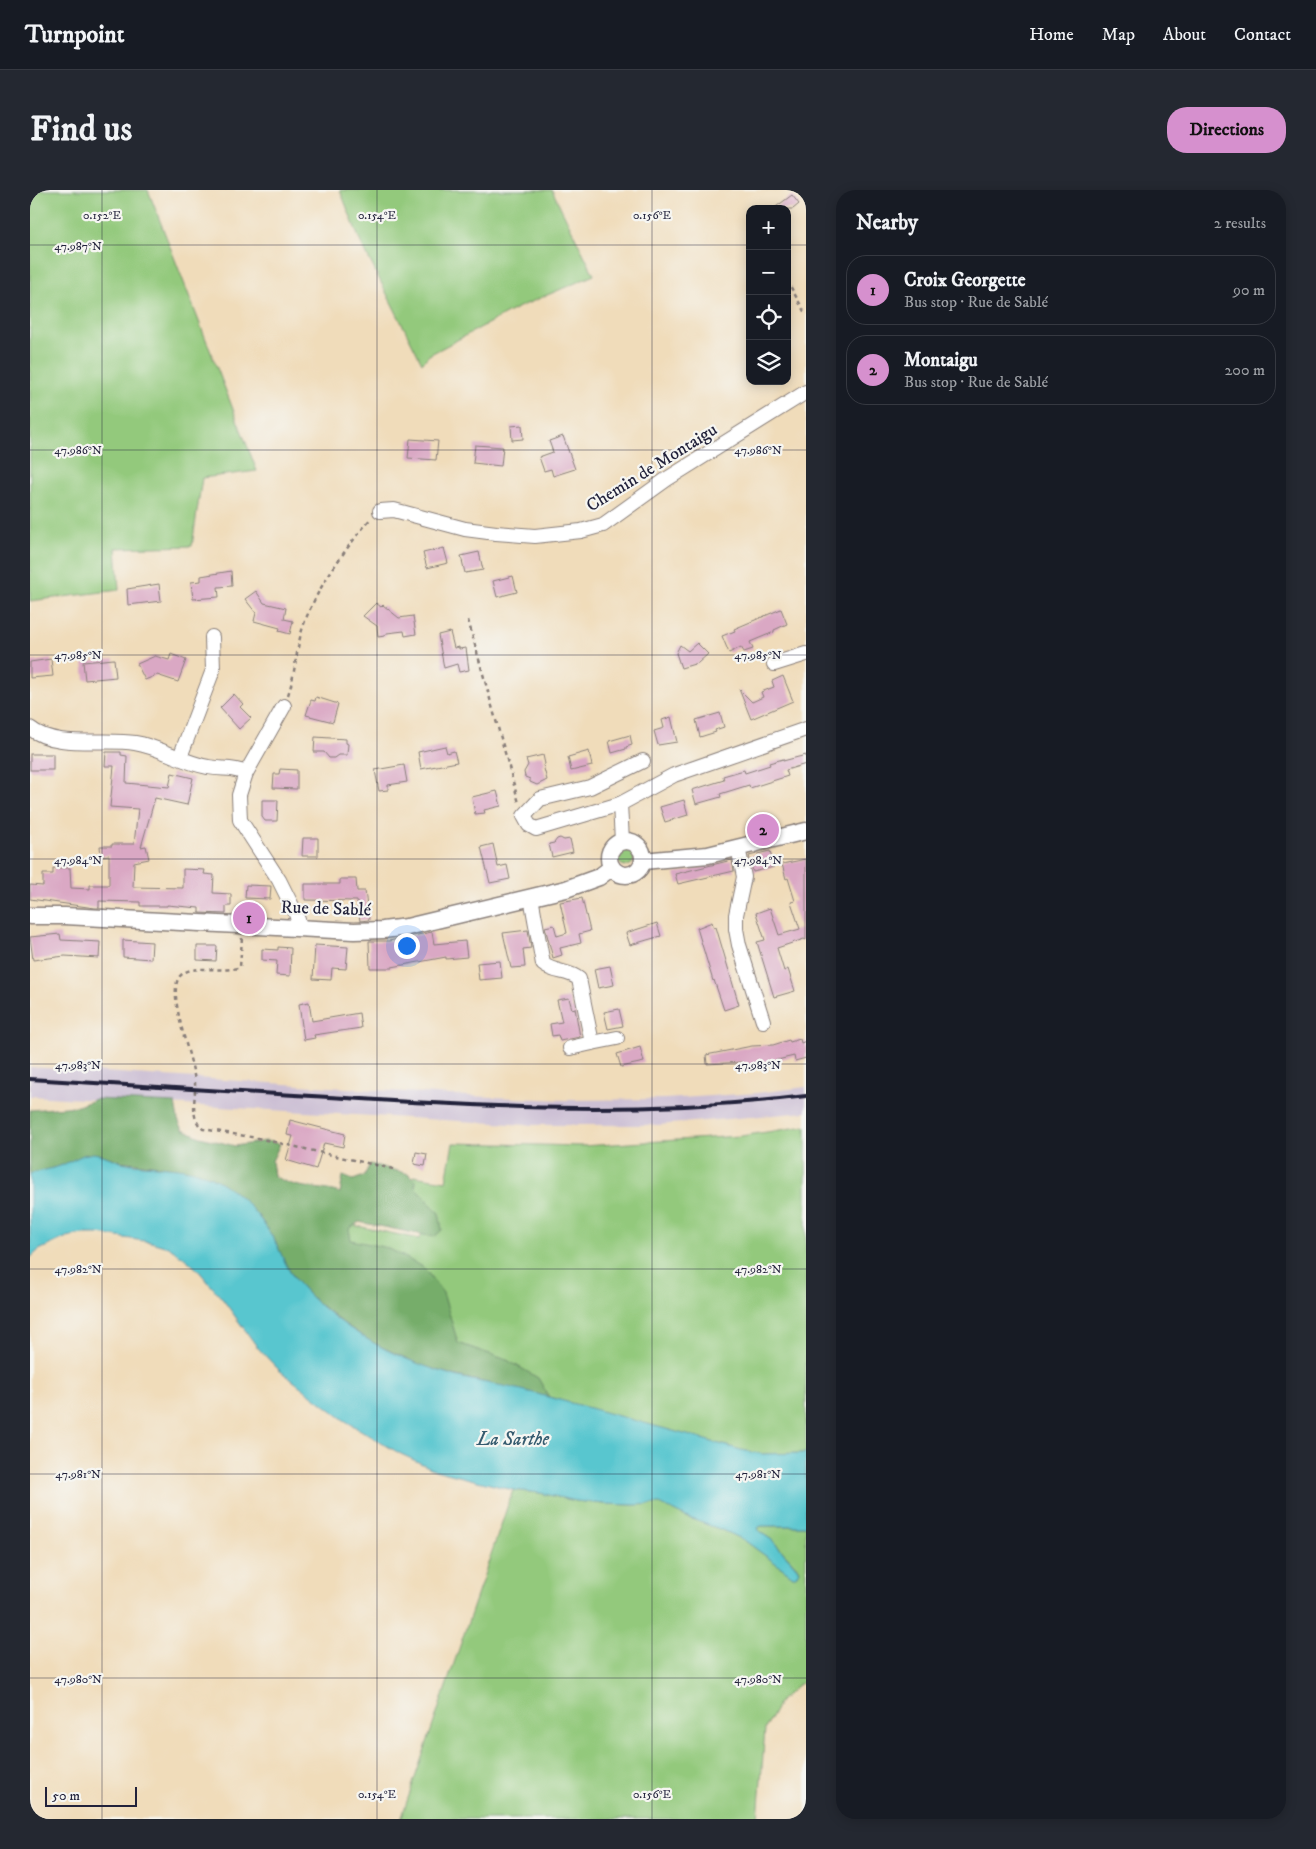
<!DOCTYPE html>
<html lang="en">
<head>
<meta charset="utf-8">
<style>
	body { margin:0; font-family:"IM FELL DW Pica",serif; background:#242831; color:#f1f3f6 }
	.controls { position:absolute; right:15px; top:15px; display:grid; overflow:hidden; border-radius:10px; box-shadow:0 2px 12px #0003 }
	.controls button { width:45px; height:45px; display:grid; place-items:center; padding:0; border:0; border-bottom:1px solid #363941; background:#171b24; color:#f1f3f6; font:25px sans-serif }
	.scale { position:absolute; left:15px; bottom:12px; width:92px; box-sizing:border-box; padding-left:5px; border:2px solid #22223b; border-top:0; font-size:14px; line-height:18px; white-space:nowrap; color:#22223b; -webkit-text-stroke:4px #f6f6f2; paint-order:stroke }
	.you { position:absolute; left:376px; top:755px; width:18px; height:18px; margin:-12px; border:4px solid #fff; border-radius:50%; background:#1a73e8; box-shadow:0 0 0 8px #1a73e833 }
	.badge { display:grid; place-items:center; width:32px; height:32px; border-radius:50%; background:#d690ce; color:#111; font-size:16px; font-weight:700 }
	.pin { position:absolute; translate:-50% -50%; border:2px solid #fff; box-shadow:0 1px 5px #0006 }
	.list { margin:0; padding:0; list-style:none }
	h2 { display:flex; justify-content:space-between; align-items:center; height:65px; margin:0; padding:0 20px; font-size:21px }
	h2 small { font-size:16px; font-weight:400; color:#9ea1a6 }
	.list li { display:grid; grid-template-columns:32px 1fr auto; gap:15px; align-items:center; box-sizing:border-box; height:70px; margin:0 10px 10px; padding:0 10px; border:1px solid #363941; border-radius:20px }
	.list b { display:block; font-size:19px; white-space:nowrap }
	.list p { margin:0; font-size:16px; white-space:nowrap; color:#9ea1a6 }
	.list em { font-size:16px; font-style:normal; color:#9ea1a6 }
	.icon { flex:none; width:28px; height:28px; fill:none; stroke:currentColor; stroke-width:2; stroke-linecap:round; stroke-linejoin:round }
	.map { position:relative; flex:none; width:776px; height:1629px; overflow:hidden; border-radius:20px }
	header { display:flex; align-items:center; gap:30px; box-sizing:border-box; height:70px; padding:0 25px; background:#171b24; border-bottom:1px solid #363941 }
	header strong { font-size:24px }
	nav { display:flex; gap:28px; margin-inline-start:auto; font-size:18px }
	.intro { display:flex; align-items:center; justify-content:space-between; box-sizing:border-box; height:120px; padding:0 30px }
	h1 { margin:0; font-size:35px }
	.button { padding:12px 22px; border-radius:20px; background:#d690ce; color:#111; font-size:18px; font-weight:700 }
	main { display:flex; gap:30px; padding:0 30px }
	aside { flex:1; background:#171b24; border-radius:20px; box-shadow:0 2px 12px #0003 }
	.map>svg:first-child { display:block }
	.industrial { fill:#ccbfd4 }
	.green { fill:#93c97b; stroke:#5a765b }
	.forest { fill:#76ad6b; stroke:#4c6853 }
	.water { fill:#59c6cf; stroke:#3e7485 }
	.building { fill:#daa8c4 }
	.lines { fill:none; stroke-linecap:round; stroke-linejoin:round }
	.minor-casing { stroke:#897f7a; stroke-width:16 }
	.major-casing { stroke:#897f7a; stroke-width:19 }
	.path { stroke:#897f7a; stroke-width:2.5; stroke-dasharray:4 4; stroke-linecap:butt }
	.minor { stroke:#fff; stroke-width:14 }
	.major { stroke:#fff; stroke-width:16 }
	.rail { stroke:#22223b; stroke-width:4 }
	.ticks { fill:none; stroke:#22223b; stroke-width:1; stroke-opacity:0.45 }
	.labels { text-anchor:middle; dominant-baseline:central; stroke-width:4.5; stroke-linejoin:round; paint-order:stroke }
	.street-label { font-size:18px; fill:#22223b; stroke:#f6f6f2 }
	.water-label { font-size:19px; font-style:italic; fill:#355b6f; stroke:#f6f6f2 }
	.ticks-label { font-size:12px; text-anchor:middle; fill:#22223b; stroke:#f6f6f2; stroke-width:4.5; stroke-linejoin:round; paint-order:stroke }
</style>
</head>
<body>
<header>
<strong>Turnpoint</strong>
<nav><a>Home</a><a>Map</a><a>About</a><a>Contact</a></nav>
</header>
<div class="intro"><h1>Find us</h1><a class="button">Directions</a></div>
<main>
<div class="map">
<svg width="776" height="1629" viewBox="0 0 776 1629">
	<rect width="100%" height="100%" fill="#f6f6f2"/>
	<filter id="ink" filterUnits="userSpaceOnUse"><feTurbulence type="fractalNoise" baseFrequency=".02" numOctaves="2"/><feDisplacementMap in="SourceGraphic" scale="10" xChannelSelector="R" yChannelSelector="G"/><feConvolveMatrix kernelMatrix="1 2 1 2 8 2 1 2 1" color-interpolation-filters="sRGB"/></filter>
	<filter id="wash" filterUnits="userSpaceOnUse"><feTurbulence type="fractalNoise" baseFrequency=".0096" numOctaves="4" result="noise"/><feDisplacementMap in="SourceGraphic" scale="20" xChannelSelector="R" yChannelSelector="G"/><feGaussianBlur stdDeviation="1.12" result="paint"/><feColorMatrix in="noise" values="0 0 0 0 0 0 0 0 0 0 0 0 0 0 0 0 0 1.4 0 .05"/><feComposite in="paint" operator="in"/></filter>
	<g filter="url(#wash)">
		<rect width="100%" height="100%" fill="#f0dcba"/>
		<polygon class="industrial" points="0,877 436,906 535,910 635,909 727,903 776,897 776,922 629,935 497,935 0,906"/>
		<g class="green">
			<polygon points="0,0 118,0 227,281 172,288 162,356 86,358 89,400 0,411"/>
			<polygon points="310,0 522,0 564,85 487,118 399,165 392,173 331,53"/>
			<circle cx="596" cy="667" r="9"/>
			<polygon points="776,936 776,1263 732,1264 711,1260 493,1200 431,1187 289,1028 389,1049 399,1029 381,1019 383,986 416,991 423,953 552,956 711,946"/>
			<polygon points="483,1300 510,1303 546,1311 574,1314 604,1315 630,1313 656,1327 695,1341 714,1350 763,1386 766,1385 769,1379 742,1350 730,1342 728,1338 731,1336 776,1336 776,1490 768,1495 750,1511 735,1539 728,1629 371,1629"/>
		</g>
		<path class="forest" d="M66,909L145,913L148,930L153,939L170,947L205,956L236,951L250,954L242,971L244,986C269,1001 284,995 310,1003L313,986L323,990L334,986L340,974L379,984L386,991L385,997L409,1023L412,1040L404,1047L329,1032L319,1039L321,1050L358,1058L394,1078L413,1103L428,1153L477,1170L508,1188L519,1207L431,1187L395,1177L343,1153L313,1133L282,1108L267,1092L257,1077L245,1051L228,1025L194,995L181,987L152,979L91,971L69,964H57L30,976L0,984V920L48,916Z"/>
		<path class="water" d="M63,963C73,964 82,969 92,972C121,978 153,974 181,987C208,1000 230,1025 244,1050C252,1064 257,1080 268,1093C291,1120 324,1143 355,1159C379,1171 404,1180 429,1187C451,1193 474,1195 496,1201C568,1220 640,1240 711,1260L732,1264L776,1263V1336H731L728,1338L730,1342L742,1350L769,1380L766,1386H763L714,1350L695,1341L656,1327L630,1314L604,1315L574,1314L546,1311L510,1303L483,1300L405,1280L369,1263L314,1230L249,1180L228,1158L194,1111L168,1080L156,1069L138,1057L121,1052L68,1044H53L37,1047L9,1060L0,1068V984L30,976L53,965Z"/>
		<g id="blocks">
			<g class="building">
				<polygon points="762,5 769,14 763,19 743,19"/>
				<polygon points="492,235 493,249 482,250 481,236"/>
				<polygon points="533,246 545,279 523,286 521,279 514,281 509,267 523,262 519,251"/>
				<polygon points="380,249 408,251 406,270 378,268"/>
				<polygon points="445,255 473,257 471,276 443,273"/>
				<polygon points="414,358 418,373 397,378 393,363"/>
				<polygon points="449,362 453,380 435,383 431,366"/>
				<polygon points="201,381 202,396 188,397 189,407 163,409 161,392 171,391 171,386"/>
				<polygon points="483,386 487,402 467,407 463,391"/>
				<polygon points="129,394 131,411 98,415 97,399"/>
				<polygon points="226,401 234,413 256,418 254,429 263,431 260,444 249,441 250,438 224,431 226,423 215,409"/>
				<polygon points="346,413 351,417 353,415 369,428 383,426 386,444 375,446 374,441 357,443 355,446 348,447 347,436 333,426"/>
				<polygon points="751,419 757,434 744,440 744,442 720,452 723,459 714,462 711,457 699,463 692,446 705,441 704,439"/>
				<polygon points="420,442 424,458 429,457 429,459 436,458 439,480 429,482 427,474 414,478 408,445"/>
				<polygon points="667,453 678,464 668,473 651,478 646,463 650,455 658,461"/>
				<polygon points="141,464 156,470 148,492 127,485 115,490 107,474 125,466 139,470"/>
				<polygon points="21,469 23,486 0,488 0,472"/>
				<polygon points="84,469 86,487 55,490 53,472"/>
				<polygon points="753,486 763,511 721,529 709,499 722,512 733,507 731,502 744,497 742,491"/>
				<polygon points="204,504 213,514 210,517 221,528 209,539 190,518"/>
				<polygon points="286,507 308,514 303,532 276,525 281,510 285,511"/>
				<polygon points="690,523 694,537 685,540 686,542 670,547 666,530"/>
				<polygon points="641,527 647,552 628,555 624,541 634,538 632,530"/>
				<polygon points="600,545 602,555 596,557 596,559 582,563 579,551"/>
				<polygon points="285,547 316,549 316,553 318,554 317,565 308,565 304,568 299,568 294,562 284,562"/>
				<polygon points="415,556 417,563 424,561 427,572 391,579 388,562"/>
				<polygon points="559,561 562,576 541,581 538,567"/>
				<polygon points="76,562 91,562 91,565 97,566 96,593 139,597 142,583 163,588 157,615 125,608 111,657 116,656 119,669 104,672 103,697 153,698 153,679 175,680 174,684 184,685 183,703 201,704 201,716 196,716 196,724 169,723 169,718 137,715 137,716 110,716 110,712 69,711 69,718 65,718 0,709 0,695 13,696 13,684 23,684 23,678 40,678 41,698 60,699 60,695 79,695 79,665 71,666 70,656 82,656 82,654 104,654 108,619 80,617 84,576 75,576"/>
				<rect x="0" y="564" width="23" height="16"/>
				<polygon points="513,565 515,574 513,575 517,590 507,595 500,592 500,589 495,587 494,582 498,575 496,569"/>
				<polygon points="776,565 776,574 756,580 758,586 720,598 719,595 690,604 691,607 666,614 662,600 694,590 693,586 714,580 715,583 740,575 739,573 753,569 753,571"/>
				<polygon points="374,575 377,592 358,595 358,600 349,601 345,580"/>
				<polygon points="250,579 267,580 267,599 243,598 244,584 249,584"/>
				<polygon points="467,601 471,616 454,620 455,623 445,624 442,607"/>
				<polygon points="232,610 248,610 247,631 235,631 232,627"/>
				<polygon points="654,610 658,625 635,632 630,617"/>
				<polygon points="273,648 288,648 288,666 272,666"/>
				<polygon points="530,648 534,650 540,649 543,662 522,667 519,654 524,653 527,649"/>
				<polygon points="463,654 468,677 477,675 480,689 460,693 451,657"/>
				<polygon points="740,661 744,677 723,682 719,666"/>
				<polygon points="776,669 776,750 774,749 747,758 754,781 758,779 765,801 744,807 727,752 735,750 726,723 740,718 749,745 770,739 761,712 765,711 758,688 756,689 752,674"/>
				<polygon points="702,670 704,681 648,694 645,684"/>
				<polygon points="310,689 326,689 327,701 335,701 339,730 330,731 327,711 275,710 275,694 310,694"/>
				<polygon points="216,695 241,696 240,709 215,708"/>
				<polygon points="552,708 560,741 549,744 551,753 530,758 532,765 523,768 515,737 524,735 527,746 537,743 530,712"/>
				<polygon points="682,732 684,738 686,737 709,815 694,820 684,790 683,791 667,738"/>
				<polygon points="627,733 631,746 600,755 596,743"/>
				<polygon points="498,740 501,758 493,759 495,777 481,778 473,743"/>
				<polygon points="402,742 404,754 435,751 437,767 416,769 416,767 362,777 362,778 340,778 339,751 359,751"/>
				<polygon points="30,744 31,750 70,752 69,768 35,766 3,770 0,747"/>
				<polygon points="93,750 122,752 121,769 93,767"/>
				<polygon points="285,755 318,757 316,779 302,778 301,790 283,789"/>
				<polygon points="167,756 187,756 186,771 167,770"/>
				<polygon points="248,757 261,758 260,786 246,785 247,771 232,770 232,759 248,760"/>
				<polygon points="470,771 472,788 449,790 447,773"/>
				<polygon points="580,776 584,795 568,798 564,779"/>
				<polygon points="539,808 542,819 545,818 550,847 530,851 528,845 522,846 520,834 532,832 527,810"/>
				<polygon points="279,812 282,831 329,823 331,838 284,845 285,848 274,850 269,814"/>
				<polygon points="589,819 593,836 578,839 574,822"/>
				<polygon points="770,849 771,853 776,851 776,868 765,871 764,866 714,878 712,872 677,874 676,865 722,856 743,855 759,850 760,852"/>
				<polygon points="610,857 614,872 591,877 587,864"/>
				<polygon points="260,930 315,944 313,957 294,953 286,979 256,970 263,946 257,945"/>
				<polygon points="386,962 397,964 395,976 384,974"/>
			</g>
		</g>
	</g>
	<g filter="url(#ink)">
		<use href="#blocks" fill-opacity="0" stroke="#897f7a" stroke-width="1"/>
		<g class="lines">
			<defs>
				<g id="minor">
					<polyline points="350,321 364,320 435,339 466,343 505,346 551,341 573,335 637,289 776,202"/>
					<polyline points="744,474 776,464"/>
					<polyline points="254,516 216,583 209,605 210,630 249,690 266,724 271,739"/>
					<path d="M0,538C25,559 74,548 105,553C131,557 153,573 178,577C194,580 200,576 216,583"/>
					<polyline points="150,567 183,480 182,447"/>
					<polyline points="590,614 506,639 499,635 494,626 510,609 560,597 613,571"/>
					<polyline points="592,651 590,614 644,585 776,539"/>
					<polyline points="708,657 714,687 706,725 706,739 709,755 733,831"/>
					<path d="M501,707L513,774C523,783 539,780 549,789L562,853L587,848"/>
					<polyline points="540,858 562,853"/>
				</g>
				<g id="major">
					<circle cx="596" cy="668" r="17"/>
					<polyline points="613,671 678,665 776,641"/>
					<polyline points="0,726 35,726 324,741 353,740 377,737 536,699 569,687 581,678"/>
				</g>
			</defs>
			<use href="#minor" class="minor-casing"/>
			<use href="#major" class="major-casing"/>
			<g class="path">
				<polyline points="757,90 776,125"/>
				<polyline points="438,430 489,613"/>
				<path d="M258,505C266,482 266,456 274,434C288,395 315,360 341,328"/>
				<path d="M212,748L210,777C193,784 164,773 151,785C134,800 164,870 165,893C166,909 159,928 173,939L227,948L363,979"/>
			</g>
			<use href="#minor" class="minor"/>
			<use href="#major" class="major"/>
			<path class="rail" d="M0,889C105,896 211,902 316,908C471,918 621,925 776,906"/>
		</g>
	</g>
	<path class="ticks" d="M72,0V1629M347,0V1629M622,0V1629M0,55H720M757,55H776M0,260H776M0,465H776M0,669H776M0,874H776M0,1079H776M0,1284H776M0,1488H776"/>
	<g class="labels">
		<g class="street-label">
			<text transform="translate(622 278) rotate(-32)">Chemin de Montaigu</text>
			<text transform="translate(296 719) rotate(2)">Rue de Sablé</text>
		</g>
		<g class="water-label">
			<text x="483" y="1249">La Sarthe</text>
		</g>
	</g>
	<g class="ticks-label">
		<text x="72" y="29">0.152°E</text>
		<text x="347" y="29">0.154°E</text>
		<text x="622" y="29">0.156°E</text>
		<text x="48" y="60">47.987°N</text>
		<text x="48" y="264">47.986°N</text>
		<text x="728" y="264">47.986°N</text>
		<text x="48" y="469">47.985°N</text>
		<text x="728" y="469">47.985°N</text>
		<text x="48" y="674">47.984°N</text>
		<text x="728" y="674">47.984°N</text>
		<text x="48" y="879">47.983°N</text>
		<text x="728" y="879">47.983°N</text>
		<text x="48" y="1083">47.982°N</text>
		<text x="728" y="1083">47.982°N</text>
		<text x="48" y="1288">47.981°N</text>
		<text x="728" y="1288">47.981°N</text>
		<text x="48" y="1493">47.980°N</text>
		<text x="728" y="1493">47.980°N</text>
		<text x="347" y="1608">0.154°E</text>
		<text x="622" y="1608">0.156°E</text>
	</g>
</svg>
<div class="controls">
<button>+</button>
<button>−</button>
<button><svg class="icon" aria-label="locate" viewBox="0 0 24 24"><circle cx="12" cy="12" r="6"/><path d="M12 2v4M12 18v4M2 12h4M18 12h4"/></svg></button>
<button><svg class="icon" aria-label="layers" viewBox="0 0 24 24"><path d="M12 4l9 5-9 5-9-5zM3 14l9 5 9-5"/></svg></button>
</div>
<div class="scale">50 m</div>
<div class="you"></div>
<div class="pin badge" style="left:219px;top:728px">1</div>
<div class="pin badge" style="left:733px;top:640px">2</div>
</div>
<aside>
<h2>Nearby<small>2 results</small></h2>
<ul class="list">
<li><span class="badge">1</span><div><b>Croix Georgette</b><p>Bus stop · Rue de Sablé</p></div><em>90 m</em></li>
<li><span class="badge">2</span><div><b>Montaigu</b><p>Bus stop · Rue de Sablé</p></div><em>200 m</em></li>
</ul>
</aside>
</main>
</body>
</html>
